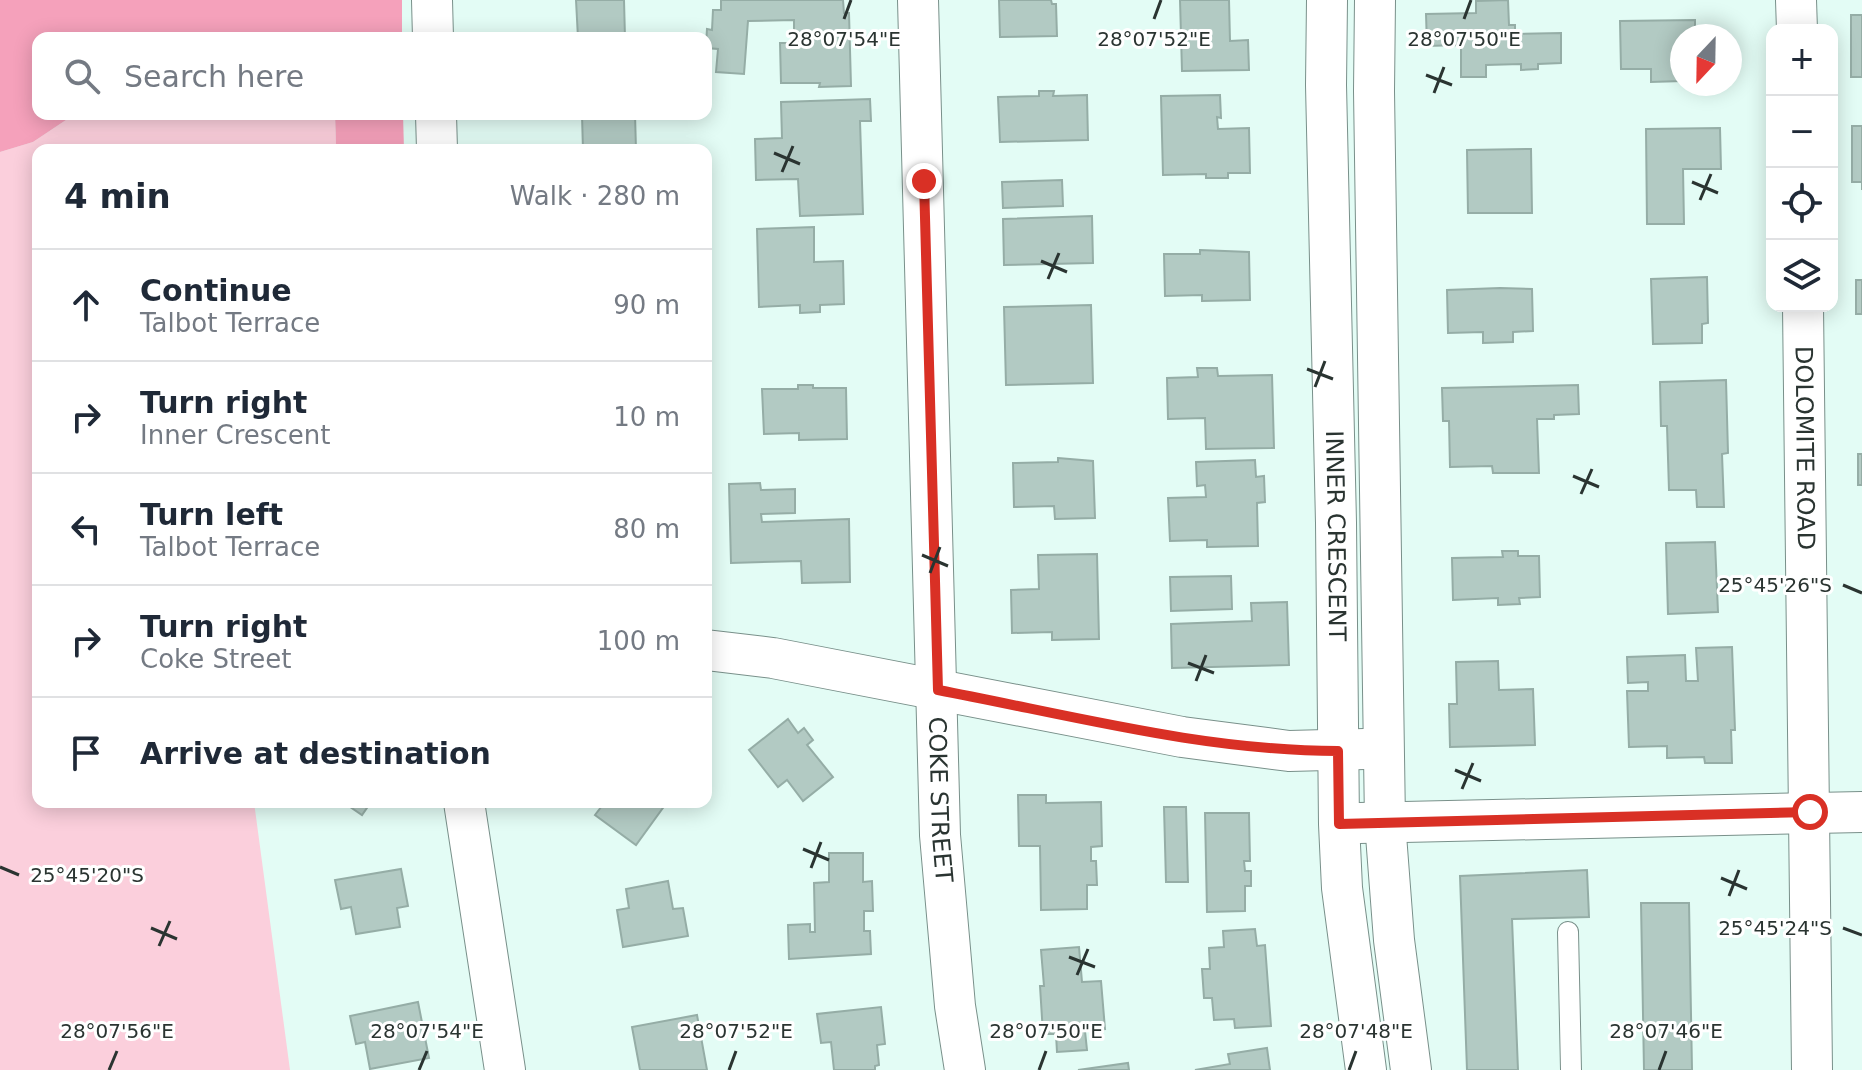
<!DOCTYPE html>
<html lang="en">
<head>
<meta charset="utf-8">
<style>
	body { margin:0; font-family:"DejaVu Sans",sans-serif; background:#f2f2f3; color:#1f2937 }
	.controls { position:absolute; right:24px; top:24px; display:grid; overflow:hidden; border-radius:16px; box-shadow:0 4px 20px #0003 }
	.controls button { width:72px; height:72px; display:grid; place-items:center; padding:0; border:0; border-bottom:2px solid #e0e1e3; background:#fff; color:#1f2937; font:40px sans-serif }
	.compass { position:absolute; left:1670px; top:24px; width:72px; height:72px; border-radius:50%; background:#fff; box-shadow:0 4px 20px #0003; rotate:202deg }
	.stop { position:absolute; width:24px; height:24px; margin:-18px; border:6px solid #d93025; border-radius:50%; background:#fff }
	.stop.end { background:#d93025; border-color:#fff; box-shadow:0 2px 8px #0008 }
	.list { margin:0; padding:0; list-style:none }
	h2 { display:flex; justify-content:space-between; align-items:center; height:104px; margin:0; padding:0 32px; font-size:34px }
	h2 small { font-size:26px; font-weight:400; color:#747a83 }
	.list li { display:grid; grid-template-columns:52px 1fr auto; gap:24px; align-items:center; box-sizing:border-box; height:112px; padding:0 32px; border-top:2px solid #e0e1e3 }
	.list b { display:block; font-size:30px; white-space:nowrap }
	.list p { margin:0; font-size:26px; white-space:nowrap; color:#747a83 }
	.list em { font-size:26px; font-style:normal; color:#747a83 }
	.icon { flex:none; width:44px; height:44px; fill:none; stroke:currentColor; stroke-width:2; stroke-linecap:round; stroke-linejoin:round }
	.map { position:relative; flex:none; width:1862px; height:1070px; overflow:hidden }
	.search { position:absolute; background:#fff; box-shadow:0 4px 20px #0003; left:32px; top:32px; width:680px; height:88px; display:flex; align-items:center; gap:20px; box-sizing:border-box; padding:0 28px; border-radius:16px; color:#747a83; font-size:30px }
	.panel { position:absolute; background:#fff; box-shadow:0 4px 20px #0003; left:32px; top:144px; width:680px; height:664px; border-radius:16px }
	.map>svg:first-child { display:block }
	.green { fill:#fbcfdc }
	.forest { fill:#f5a1bb }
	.building { fill:#b2cac3; stroke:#95ada6; stroke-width:2 }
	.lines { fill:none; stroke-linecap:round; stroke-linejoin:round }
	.lane-casing { stroke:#79908a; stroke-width:22 }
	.street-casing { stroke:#79908a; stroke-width:42 }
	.lane { stroke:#fff; stroke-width:20 }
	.street { stroke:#fff; stroke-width:40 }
	.route { stroke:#d93025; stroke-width:10 }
	.ticks { fill:none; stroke:#2a3431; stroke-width:3 }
	.labels { text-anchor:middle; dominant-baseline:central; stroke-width:6; stroke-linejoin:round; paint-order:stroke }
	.street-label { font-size:24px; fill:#2a3431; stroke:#fff }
	.ticks-label { font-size:20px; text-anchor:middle; fill:#2a3431; stroke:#fff; stroke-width:6; stroke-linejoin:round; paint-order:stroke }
</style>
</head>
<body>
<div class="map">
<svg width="1862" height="1070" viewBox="0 0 1862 1070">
	<rect width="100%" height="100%" fill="#e3fcf5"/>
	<polygon class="green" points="75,114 335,114 336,143 341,150 38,150 38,802 254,802 290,1070 0,1070 0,152 33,142"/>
	<g class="forest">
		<polygon points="0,0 402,0 402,38 38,38 38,114 75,114 33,142 0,152"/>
		<polygon points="335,114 403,114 404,150 341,150 336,144"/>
	</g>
	<g class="building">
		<polygon points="576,0 624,0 625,38 578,38"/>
		<polygon points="721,0 843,0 844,13 849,13 851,86 819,87 820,83 781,83 780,43 794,43 794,20 748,21 744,74 716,72 718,49 706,48 706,45 707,29 712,30 713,10 721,10"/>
		<polygon points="999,0 1051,0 1052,4 1056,4 1057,36 1000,37"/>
		<polygon points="1180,0 1229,0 1230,41 1248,40 1249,70 1182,71"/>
		<polygon points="1508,0 1509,25 1515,25 1515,34 1561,33 1561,63 1538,64 1538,69 1521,70 1521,64 1486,65 1486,77 1461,77 1461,45 1427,46 1426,14 1476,13 1476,1"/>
		<rect x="1851" y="15" width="11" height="62"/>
		<polygon points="1695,20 1695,36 1682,36 1682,81 1651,82 1651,69 1621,69 1620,21"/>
		<polygon points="1039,91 1054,91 1053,96 1087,95 1088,140 1000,142 998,97 1039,96"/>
		<polygon points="1220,95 1221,118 1217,117 1218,129 1249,128 1250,173 1228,173 1228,178 1206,178 1206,174 1163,175 1161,96"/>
		<polygon points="870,99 871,121 860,121 863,214 800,216 798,179 756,180 755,139 782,138 781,102"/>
		<polygon points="635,114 636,150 583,150 582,115"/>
		<polygon points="1852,126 1862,126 1862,190 1862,182 1852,182"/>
		<polygon points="1720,128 1721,169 1683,169 1684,224 1647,224 1646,129"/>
		<polygon points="1531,149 1532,213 1468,213 1467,150"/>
		<polygon points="1062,180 1063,206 1003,208 1002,182"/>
		<polygon points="1092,216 1093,263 1004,265 1003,219"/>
		<polygon points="814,227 814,262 843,261 844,304 820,305 820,312 800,313 800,305 759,307 757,229"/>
		<polygon points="1200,250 1249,252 1250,300 1202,301 1202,295 1165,296 1164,254 1200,254"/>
		<polygon points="1707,277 1708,323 1702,324 1702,343 1653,344 1651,279"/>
		<rect x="1856" y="280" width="6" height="34"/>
		<polygon points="1500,288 1532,289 1533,331 1513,332 1513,342 1483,343 1483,332 1448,333 1447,290"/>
		<polygon points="1091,305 1093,383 1006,385 1004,307"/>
		<polygon points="1197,368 1217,368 1218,376 1272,375 1274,448 1206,449 1205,418 1168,419 1167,378 1198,377"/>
		<polygon points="1726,380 1728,453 1722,454 1724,507 1697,507 1696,490 1669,490 1667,426 1661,426 1660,382"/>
		<polygon points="798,385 813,385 813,388 846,388 847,439 799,440 799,433 764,434 762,389 798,389"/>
		<polygon points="1578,385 1579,414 1554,415 1554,419 1537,419 1539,473 1493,473 1492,466 1450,467 1449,421 1443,421 1442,388"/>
		<rect x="1858" y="454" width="4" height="31"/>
		<polygon points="1058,458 1093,461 1095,518 1055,519 1054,506 1014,507 1013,463 1058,462"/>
		<polygon points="1255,460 1256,477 1264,476 1265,502 1257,503 1258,546 1207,547 1207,540 1170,541 1168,498 1206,497 1205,485 1197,486 1196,462"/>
		<polygon points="760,483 761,490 795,489 795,513 761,514 762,522 849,519 850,582 802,583 801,561 731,563 729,484"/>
		<polygon points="1715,542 1718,612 1668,614 1666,543"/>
		<polygon points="1502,551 1518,551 1518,556 1539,556 1540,597 1519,598 1520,604 1498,605 1498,598 1453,600 1452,558 1503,557"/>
		<polygon points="1097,554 1099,639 1052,640 1052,632 1012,633 1011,590 1039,589 1038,555"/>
		<polygon points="1231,576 1232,609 1171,611 1170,577"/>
		<polygon points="1287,602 1289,665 1172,668 1171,624 1252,621 1251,603"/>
		<polygon points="1732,647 1735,730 1731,730 1732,763 1705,763 1704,757 1667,758 1667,746 1629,747 1627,691 1648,691 1648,682 1628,683 1627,657 1685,655 1686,681 1698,681 1696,648"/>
		<polygon points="1498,661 1499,690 1533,689 1535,745 1450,747 1449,704 1457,704 1456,662"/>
		<polygon points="788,719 798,733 804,728 813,740 807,745 833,777 803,801 787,780 778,787 749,750"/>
		<polygon points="1018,795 1046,795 1046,803 1101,802 1102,846 1091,847 1091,861 1096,861 1097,885 1087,885 1087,909 1041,910 1040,846 1019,846"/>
		<polygon points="343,802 371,802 362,815"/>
		<polygon points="605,802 660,802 665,805 636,845 595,815"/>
		<polygon points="1164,807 1186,807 1188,882 1166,882"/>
		<polygon points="1205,813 1249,813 1250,861 1244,861 1245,871 1251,871 1251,886 1245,886 1245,911 1207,912"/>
		<polygon points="829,853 863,853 863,882 872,881 873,911 864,911 864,931 870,931 871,954 789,959 788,925 810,924 810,932 815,932 814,883 829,882"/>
		<polygon points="401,869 408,906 397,908 400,927 356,934 351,907 341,909 335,880"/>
		<polygon points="1587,870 1589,917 1512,919 1518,1070 1467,1070 1460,876"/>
		<polygon points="668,881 673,909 683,908 688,936 623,947 617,910 629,908 626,889"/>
		<polygon points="1641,903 1689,903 1692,1070 1644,1070"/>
		<polygon points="1255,929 1257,946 1265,945 1271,1026 1235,1028 1234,1019 1214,1020 1212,998 1204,998 1202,969 1210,969 1209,948 1224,947 1223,931"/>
		<polygon points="1079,947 1082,982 1101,981 1105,1029 1085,1031 1087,1050 1057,1052 1056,1034 1043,1034 1040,986 1044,986 1041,950"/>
		<polygon points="418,1002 429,1058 370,1069 365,1042 356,1044 350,1016"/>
		<polygon points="881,1007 885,1044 877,1045 879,1065 875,1066 875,1070 834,1070 831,1042 821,1043 817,1014"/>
		<polygon points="697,1015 707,1070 640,1070 632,1027"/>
		<polygon points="1267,1048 1270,1070 1195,1070 1230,1064 1228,1054"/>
		<polygon points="1128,1063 1129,1070 1078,1070"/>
	</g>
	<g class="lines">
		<defs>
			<polyline id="lane" points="1568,932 1571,1070"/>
			<g id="street">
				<polyline points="432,0 433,38"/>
				<path id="s1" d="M918,0L940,835L955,1006L965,1070"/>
				<path id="s2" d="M1327,0L1326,85L1336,523L1339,824L1342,888L1366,1070"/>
				<polyline points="1375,0 1374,91 1385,822 1394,940 1411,1070"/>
				<polyline points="1796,0 1797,30"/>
				<polyline points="436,114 437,150"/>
				<path id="s3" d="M1803,306L1812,1070"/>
				<polyline points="706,650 773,658 1182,737 1289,751 1365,749"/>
				<polyline points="464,802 505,1070"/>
				<polyline points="1359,823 1862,812"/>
			</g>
		</defs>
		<use href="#lane" class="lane-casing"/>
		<use href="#street" class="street-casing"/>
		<use href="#lane" class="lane"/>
		<use href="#street" class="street"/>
	</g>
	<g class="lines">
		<path class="route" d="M924,181L938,690C1070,715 1204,751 1338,751L1339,824L1810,812"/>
	</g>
	<path class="ticks" d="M844,19L851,0M1154,19L1161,0M1464,19L1471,0M1426,75L1452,85M1434,93L1444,67M774,153L800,164M782,172L793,146M1692,182L1718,193M1700,200L1711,174M1041,261L1067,272M1048,279L1059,253M1307,369L1333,379M1315,387L1325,361M1573,476L1599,487M1581,494L1592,469M922,555L948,566M930,573L940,547M1843,585L1862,593M1188,663L1214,673M1196,681L1206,655M1455,770L1481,781M1462,789L1473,763M803,849L829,860M0,867L19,875M811,868L821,842M1721,878L1747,889M1729,896L1739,870M151,928L177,939M1843,928L1862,935M159,946L170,921M1069,957L1095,967M1077,975L1088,949M109,1070L117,1051M419,1070L427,1051M729,1070L736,1051M1039,1070L1046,1051M1349,1070L1356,1051M1659,1070L1666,1051"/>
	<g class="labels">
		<g class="street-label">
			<text stroke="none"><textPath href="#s3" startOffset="142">DOLOMITE ROAD</textPath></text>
			<text stroke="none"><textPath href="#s2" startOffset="536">INNER CRESCENT</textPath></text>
			<text stroke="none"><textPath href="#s1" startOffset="800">COKE STREET</textPath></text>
		</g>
	</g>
	<g class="ticks-label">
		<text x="844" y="46">28°07'54"E</text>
		<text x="1154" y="46">28°07'52"E</text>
		<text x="1464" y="46">28°07'50"E</text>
		<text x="1775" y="592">25°45'26"S</text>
		<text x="87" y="882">25°45'20"S</text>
		<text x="1775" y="935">25°45'24"S</text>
		<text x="117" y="1038">28°07'56"E</text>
		<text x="427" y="1038">28°07'54"E</text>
		<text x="736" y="1038">28°07'52"E</text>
		<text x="1046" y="1038">28°07'50"E</text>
		<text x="1356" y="1038">28°07'48"E</text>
		<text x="1666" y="1038">28°07'46"E</text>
	</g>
</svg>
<div class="controls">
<button>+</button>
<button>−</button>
<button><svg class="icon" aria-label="locate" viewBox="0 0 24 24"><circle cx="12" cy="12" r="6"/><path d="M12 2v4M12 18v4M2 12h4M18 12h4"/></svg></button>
<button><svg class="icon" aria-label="layers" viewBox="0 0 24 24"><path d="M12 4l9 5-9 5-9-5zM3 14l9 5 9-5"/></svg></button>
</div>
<svg class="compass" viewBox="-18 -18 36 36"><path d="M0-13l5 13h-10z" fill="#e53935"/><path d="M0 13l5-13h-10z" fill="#747a83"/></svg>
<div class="stop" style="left:1810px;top:812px"></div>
<div class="stop end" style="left:924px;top:181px"></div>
<div class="search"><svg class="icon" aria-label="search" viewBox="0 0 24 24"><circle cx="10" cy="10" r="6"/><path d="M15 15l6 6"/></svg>Search here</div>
<section class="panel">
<h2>4 min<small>Walk · 280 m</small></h2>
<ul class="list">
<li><svg class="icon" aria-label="ahead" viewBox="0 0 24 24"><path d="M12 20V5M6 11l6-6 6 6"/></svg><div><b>Continue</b><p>Talbot Terrace</p></div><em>90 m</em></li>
<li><svg class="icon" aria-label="right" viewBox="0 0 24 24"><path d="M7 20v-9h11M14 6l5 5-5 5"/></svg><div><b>Turn right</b><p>Inner Crescent</p></div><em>10 m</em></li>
<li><svg class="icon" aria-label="left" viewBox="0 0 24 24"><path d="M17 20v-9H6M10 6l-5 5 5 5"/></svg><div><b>Turn left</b><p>Talbot Terrace</p></div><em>80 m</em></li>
<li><svg class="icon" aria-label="right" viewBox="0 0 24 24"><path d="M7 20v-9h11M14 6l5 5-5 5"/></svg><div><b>Turn right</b><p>Coke Street</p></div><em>100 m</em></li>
<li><svg class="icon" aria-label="arrive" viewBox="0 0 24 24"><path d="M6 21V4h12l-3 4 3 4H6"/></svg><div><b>Arrive at destination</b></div></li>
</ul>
</section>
</div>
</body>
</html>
